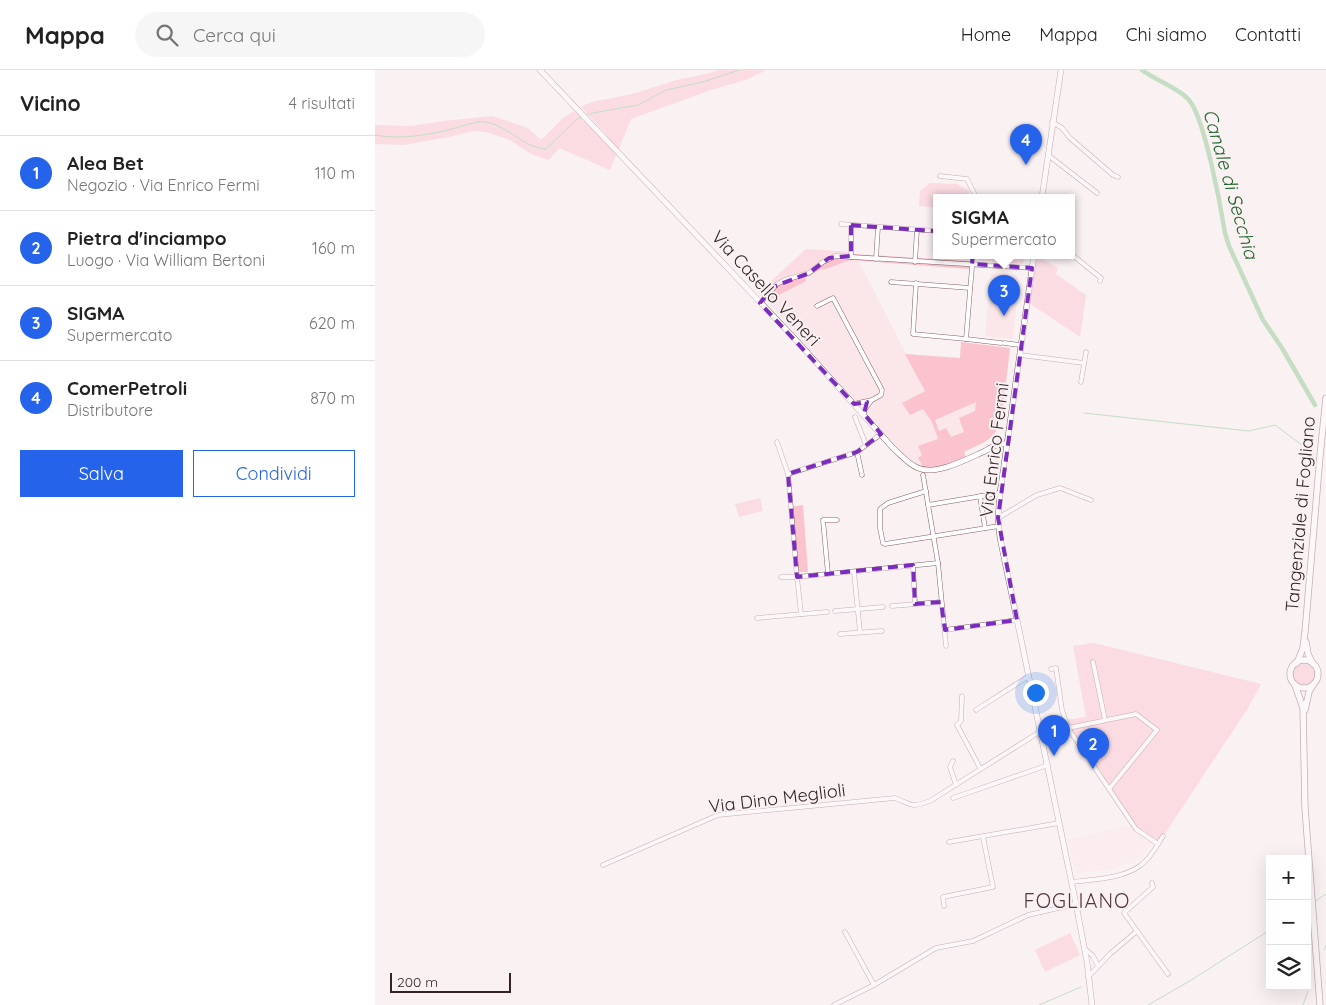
<!DOCTYPE html>
<html lang="it">
<head>
<meta charset="utf-8">
<style>
	body { margin:0; font-family:Quicksand,sans-serif; background:#f6f6f6; color:#222 }
	.controls { position:absolute; right:15px; bottom:15px; display:grid; overflow:hidden; border-radius:0px; box-shadow:0 5px 20px #0002 }
	.controls button { width:45px; height:45px; display:grid; place-items:center; padding:0; border:0; border-bottom:1px solid #e0e0e0; background:#fff; color:#222; font:25px sans-serif }
	.scale { position:absolute; left:15px; bottom:12px; width:121px; box-sizing:border-box; padding-left:5px; border:2px solid #332326; border-top:0; font-size:14px; line-height:18px; white-space:nowrap; color:#332326; -webkit-text-stroke:4px #faf1f2; paint-order:stroke }
	.you { position:absolute; left:660px; top:622px; width:18px; height:18px; margin:-12px; border:4px solid #fff; border-radius:50%; background:#1a73e8; box-shadow:0 0 0 8px #1a73e833 }
	.badge { display:grid; place-items:center; width:32px; height:32px; border-radius:50%; background:#2563eb; color:#fff; font-size:16px; font-weight:700 }
	.pin { position:absolute; translate:-50% -41px; filter:drop-shadow(0 1px 2px #0008) }
	.pin::after { content:''; position:absolute; top:26px; width:18px; height:15px; background:inherit; clip-path:polygon(0 0,100% 0,50% 100%) }
	.popup { position:absolute; left:558px; top:124px; width:142px; height:65px; box-sizing:border-box; display:grid; place-content:center; border-radius:0px; background:#fff; filter:drop-shadow(0 1px 4px #0005); font-size:16px; white-space:nowrap; color:#767676 }
	.popup b { font-size:19px; color:#222 }
	.popup::after { content:''; position:absolute; left:50%; top:100%; margin-left:-10px; border:10px solid transparent; border-top-color:#fff }
	.list { margin:0; padding:0; list-style:none }
	h2 { display:flex; justify-content:space-between; align-items:center; height:65px; margin:0; padding:0 20px; font-size:21px }
	h2 small { font-size:16px; font-weight:400; color:#767676 }
	.list li { display:grid; grid-template-columns:32px 1fr auto; gap:15px; align-items:center; box-sizing:border-box; height:75px; padding:0 20px; border-top:1px solid #e0e0e0 }
	.list b { display:block; font-size:19px; white-space:nowrap }
	.list p { margin:0; font-size:16px; white-space:nowrap; color:#767676 }
	.list em { font-size:16px; font-style:normal; color:#767676 }
	.actions { display:flex; gap:10px; padding:15px 20px }
	.actions a { flex:1; padding:11px 0; border:1px solid #2563eb; border-radius:0px; text-align:center; font-size:18px; color:#2563eb }
	.actions .main { background:#2563eb; color:#fff }
	.icon { flex:none; width:28px; height:28px; fill:none; stroke:currentColor; stroke-width:2; stroke-linecap:round; stroke-linejoin:round }
	.map { position:relative; flex:none; width:951px; height:935px; overflow:hidden }
	header { display:flex; align-items:center; gap:30px; box-sizing:border-box; height:70px; padding:0 25px; background:#fff; border-bottom:1px solid #e0e0e0 }
	header strong { font-size:24px }
	nav { display:flex; gap:28px; margin-inline-start:auto; font-size:18px }
	.search { width:350px; height:45px; background:#f6f6f6; display:flex; align-items:center; gap:12px; box-sizing:border-box; padding:0 18px; border-radius:28px; color:#767676; font-size:19px }
	main { display:flex }
	aside { flex:1; background:#fff }
	.map>svg:first-child { display:block }
	.built { fill:#fbe6ea }
	.green { fill:#fac3ce; fill-rule:evenodd }
	.lines { fill:none; stroke-linecap:round; stroke-linejoin:round }
	.stream { stroke:#85c88b; stroke-width:1 }
	.canal { stroke:#85c88b; stroke-width:4.5 }
	.street-casing { stroke:#856068; stroke-width:5 }
	.secondary-casing { stroke:#856068; stroke-width:6 }
	.primary-casing { stroke:#856068; stroke-width:7 }
	.street { stroke:#fff; stroke-width:4 }
	.secondary { stroke:#fff; stroke-width:5 }
	.primary { stroke:#fff; stroke-width:5.5 }
	.marked { fill:none; stroke:#7b2cbf; stroke-width:4; stroke-dasharray:10 6; stroke-linejoin:round }
	.labels { text-anchor:middle; dominant-baseline:central; stroke-width:4; stroke-linejoin:round; paint-order:stroke }
	.street-label { font-size:18px; fill:#332326; stroke:#faf1f2 }
	.water-label { font-size:19px; font-style:italic; fill:#1f642b; stroke:#faf1f2 }
	.quarter-label { font-size:20px; letter-spacing:1px; fill:#56353c; stroke:#faf1f2 }
</style>
</head>
<body>
<header>
<strong>Mappa</strong>
<div class="search"><svg class="icon" aria-label="search" viewBox="0 0 24 24"><circle cx="10" cy="10" r="6"/><path d="M15 15l6 6"/></svg>Cerca qui</div>
<nav><a>Home</a><a>Mappa</a><a>Chi siamo</a><a>Contatti</a></nav>
</header>
<main>
<aside>
<h2>Vicino<small>4 risultati</small></h2>
<ul class="list">
<li><span class="badge">1</span><div><b>Alea Bet</b><p>Negozio · Via Enrico Fermi</p></div><em>110 m</em></li>
<li><span class="badge">2</span><div><b>Pietra d'inciampo</b><p>Luogo · Via William Bertoni</p></div><em>160 m</em></li>
<li><span class="badge">3</span><div><b>SIGMA</b><p>Supermercato</p></div><em>620 m</em></li>
<li><span class="badge">4</span><div><b>ComerPetroli</b><p>Distributore</p></div><em>870 m</em></li>
</ul>
<div class="actions"><a class="main">Salva</a><a>Condividi</a></div>
</aside>
<div class="map">
<svg width="951" height="935" viewBox="0 0 951 935">
	<rect width="100%" height="100%" fill="#faf1f2"/>
	<g class="built">
		<polygon points="475,190 483,190 550,321 527,333 556,328 635,278 627,346 619,365 571,391 543,376 548,386 543,388 548,397 539,393 534,390 393,232 396,229 431,210 430,208 447,199"/>
		<polygon points="616,203 641,205 644,210 638,269 610,266"/>
		<polygon points="758,755 779,771 766,787 737,800 701,803 693,770"/>
	</g>
	<g class="green">
		<path d="M344,0H391L373,9L333,21L256,49L235,100L184,78L174,90L156,84L135,70L111,62L98,61L78,66L29,75L0,74V55L36,56L69,51L117,46L153,58L166,70L189,47L199,41L229,70L232,65L206,37C219,29 233,30 247,26C264,23 279,17 295,12C311,7 328,6 344,0Z"/>
		<polygon points="555,113 582,114 594,121 594,127 562,127 561,138 544,136 545,121"/>
		<polygon points="431,179 478,182 478,184 595,191 594,199 475,190 448,200 447,199 430,207 431,211 396,229 393,232 383,223"/>
		<polygon points="605,185 650,185 648,194 604,190"/>
		<polygon points="662,185 672,185 669,190 683,198 681,204 711,225 705,267 654,233"/>
		<path d="M586,272L635,278L627,346C620,371 611,371 589,382L591,387L561,398L548,397L543,388L547,385L543,376L563,369L557,352L548,339L535,345L527,333L550,321L530,284L585,288ZM601,332L600,341L584,348L589,362L576,367L571,358L564,361L560,350Z"/>
		<polygon points="385,428 388,441 364,447 360,434"/>
		<polygon points="428,435 433,502 422,502 416,437"/>
		<polygon points="719,573 886,614 873,638 783,774 761,759 690,650 711,647 698,576"/>
		<circle cx="929" cy="605" r="11"/>
		<polygon points="695,863 705,885 670,902 660,880"/>
	</g>
	<g class="lines">
		<g class="stream">
			<polyline points="212,45 218,43 263,35 291,20 328,12 364,0"/>
			<path d="M0,65C24,70 53,65 77,59C85,57 104,50 111,52C133,56 149,78 171,79L202,49L208,47"/>
			<polyline points="709,343 874,361 900,355 939,384"/>
			<polyline points="939,832 951,824"/>
			<polyline points="949,880 951,875"/>
			<polyline points="664,935 706,917"/>
			<polyline points="773,935 813,912 895,860"/>
			<polyline points="928,935 933,921"/>
		</g>
		<path class="canal" d="M767,0C780,10 803,18 813,29C829,44 846,138 850,163L854,176L888,250L907,278L940,335"/>
		<defs>
			<g id="street">
				<polyline points="677,52 687,58 695,68 738,105 743,107"/>
				<polyline points="673,85 722,123"/>
				<polyline points="565,106 592,109 601,127"/>
				<polyline points="466,154 562,161"/>
				<polyline points="476,155 476,187"/>
				<polyline points="696,184 726,208 725,211"/>
				<polyline points="501,189 503,157"/>
				<polyline points="540,192 542,160"/>
				<polyline points="516,212 595,218"/>
				<polyline points="541,213 538,264 591,269 598,185"/>
				<polyline points="385,233 402,214 410,210 434,203 448,192 461,186 657,198"/>
				<polyline points="442,236 458,228 507,320 506,325 497,330 479,334"/>
				<polyline points="591,269 626,273"/>
				<polyline points="629,273 646,275"/>
				<polyline points="645,285 709,293"/>
				<polyline points="706,312 711,282"/>
				<polyline points="489,344 490,339 496,331"/>
				<polyline points="480,347 491,375"/>
				<polyline points="402,372 413,404"/>
				<polyline points="482,382 487,405"/>
				<polyline points="548,405 563,493 571,576"/>
				<polyline points="551,421 513,433 505,439 505,458 508,473 510,474 624,456"/>
				<polyline points="605,426 610,458"/>
				<polyline points="553,435 625,423"/>
				<polyline points="623,448 662,425 685,418 716,430"/>
				<polyline points="538,496 540,534"/>
				<polyline points="479,502 485,562"/>
				<polyline points="453,504 448,450 462,450"/>
				<polyline points="406,507 422,507 413,404 482,382 506,364"/>
				<polyline points="517,536 566,532"/>
				<polyline points="460,541 508,537"/>
				<polyline points="426,544 422,507 563,493"/>
				<polyline points="382,548 452,542"/>
				<polyline points="570,560 642,550"/>
				<polyline points="465,564 507,561"/>
				<polyline points="718,592 730,650"/>
				<polyline points="676,599 681,598 687,640 693,658 761,759 783,774"/>
				<polyline points="587,626 586,651 582,655 605,698"/>
				<polyline points="601,640 654,606"/>
				<polyline points="693,658 761,644 782,660 734,719"/>
				<polyline points="578,691 575,697 581,715"/>
				<polyline points="578,728 673,695"/>
				<polyline points="574,772 684,753"/>
				<path d="M228,795L343,745L520,728C539,735 534,738 555,731L666,661"/>
				<path d="M697,812C719,809 748,809 766,795C776,788 782,775 788,766"/>
				<polyline points="569,836 568,827 618,817 608,767"/>
				<polyline points="762,861 793,904"/>
				<polyline points="470,862 499,915"/>
				<polyline points="710,879 718,886 723,896"/>
				<polyline points="713,907 735,884 762,861 749,843 778,817 777,813"/>
				<polyline points="459,935 499,915 561,878 598,871 653,845 701,834"/>
			</g>
			<g id="secondary">
				<path d="M165,0L421,270L518,378C526,385 533,394 543,398C561,406 592,389 610,381C617,377 623,373 631,374"/>
				<polyline points="667,127 686,0"/>
				<polyline points="659,185 625,423 623,448 625,468 701,834 712,892 717,935"/>
			</g>
			<g id="primary">
				<polyline points="931,572 933,584 938,594"/>
				<circle cx="929" cy="604" r="14"/>
				<polyline points="922,593 928,578 930,562 945,386 951,328"/>
				<polyline points="920,615 928,638 930,738 945,935"/>
				<polyline points="930,640 934,622 938,615"/>
			</g>
		</defs>
		<use href="#street" class="street-casing"/>
		<use href="#secondary" class="secondary-casing"/>
		<use href="#primary" class="primary-casing"/>
		<use href="#street" class="street"/>
		<use href="#secondary" class="secondary"/>
		<use href="#primary" class="primary"/>
	</g>
	<path d="M0 0H951V935H0ZM476,155L600,164L597,194L657,198L623,448L642,550L570,560L566,532L540,534L538,495L422,507L413,404L482,382L506,364L489,344L492,332L479,334L385,233L398,217L434,203L454,188L476,186Z" fill="#faf1f2" fill-opacity=".55" fill-rule="evenodd"/>
	<path class="marked" d="M476,155L600,164L597,194L657,198L623,448L642,550L570,560L566,532L540,534L538,495L422,507L413,404L482,382L506,364L489,344L492,332L479,334L385,233L398,217L434,203L454,188L476,186Z"/>
	<g class="labels">
		<g class="street-label">
			<text transform="translate(391 218) rotate(47)">Via Casello Veneri</text>
			<text transform="translate(619 380) rotate(-83)">Via Enrico Fermi</text>
			<text transform="translate(925 444) rotate(-85)">Tangenziale di Fogliano</text>
			<text transform="translate(402 728) rotate(-7)">Via Dino Meglioli</text>
		</g>
		<g class="water-label">
			<text transform="translate(856 114) rotate(74)">Canale di Secchia</text>
		</g>
		<g class="quarter-label">
			<text x="702" y="830">FOGLIANO</text>
		</g>
	</g>
</svg>
<div class="controls">
<button>+</button>
<button>−</button>
<button><svg class="icon" aria-label="layers" viewBox="0 0 24 24"><path d="M12 4l9 5-9 5-9-5zM3 14l9 5 9-5"/></svg></button>
</div>
<div class="scale">200 m</div>
<div class="you"></div>
<div class="pin badge" style="left:679px;top:686px">1</div>
<div class="pin badge" style="left:718px;top:699px">2</div>
<div class="pin badge" style="left:629px;top:246px">3</div>
<div class="popup"><b>SIGMA</b>Supermercato</div>
<div class="pin badge" style="left:651px;top:95px">4</div>
</div>
</main>
</body>
</html>
